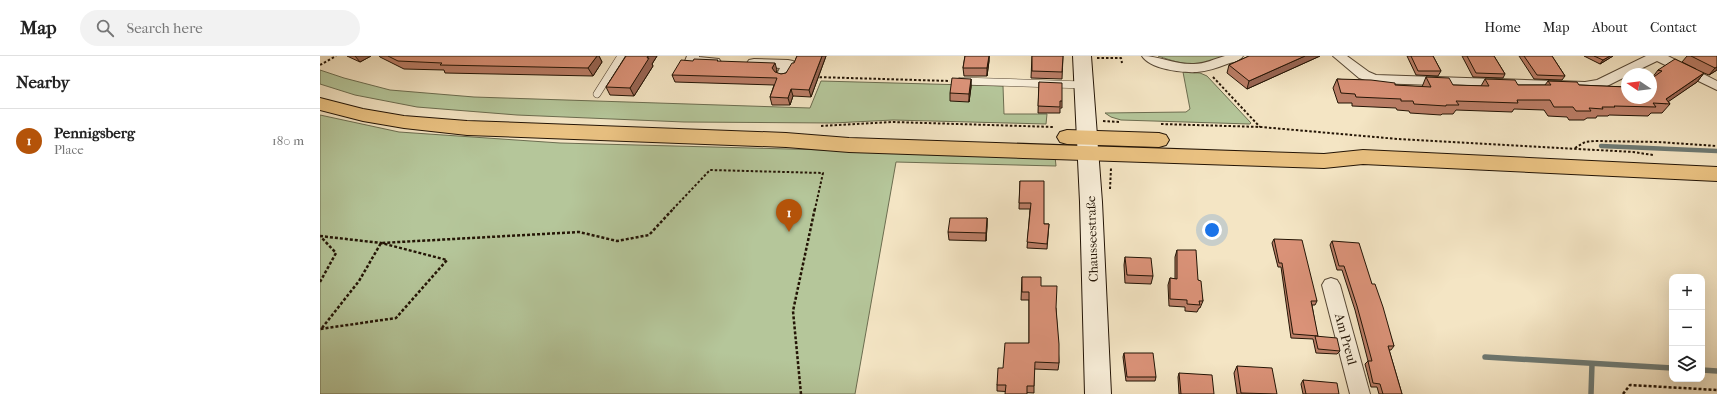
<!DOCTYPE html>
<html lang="en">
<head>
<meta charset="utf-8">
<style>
	body { margin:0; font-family:"IM FELL French Canon",serif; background:#f2f2f2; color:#222 }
	.controls { position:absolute; right:12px; bottom:12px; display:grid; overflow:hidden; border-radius:8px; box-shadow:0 4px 16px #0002 }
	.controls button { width:36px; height:36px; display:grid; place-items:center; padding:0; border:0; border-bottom:1px solid #e0e0e0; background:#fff; color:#222; font:20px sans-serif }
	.compass { position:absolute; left:1301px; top:12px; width:36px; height:36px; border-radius:50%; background:#fff; box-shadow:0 4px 16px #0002; rotate:283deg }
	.you { position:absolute; left:892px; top:174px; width:14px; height:14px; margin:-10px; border:3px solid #fff; border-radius:50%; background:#1a73e8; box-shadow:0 0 0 6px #1a73e833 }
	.badge { display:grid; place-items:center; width:26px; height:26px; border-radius:50%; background:#b45309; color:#fff; font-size:13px; font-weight:700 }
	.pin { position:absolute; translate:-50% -33px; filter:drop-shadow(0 1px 2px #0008) }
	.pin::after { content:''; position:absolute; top:21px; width:14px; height:12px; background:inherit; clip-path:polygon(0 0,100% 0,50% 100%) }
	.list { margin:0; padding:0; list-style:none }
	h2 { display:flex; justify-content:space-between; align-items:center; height:52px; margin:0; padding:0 16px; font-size:17px }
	h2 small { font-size:13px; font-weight:400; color:#767676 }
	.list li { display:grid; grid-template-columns:26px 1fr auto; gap:12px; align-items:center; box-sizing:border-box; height:64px; padding:0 16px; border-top:1px solid #e0e0e0 }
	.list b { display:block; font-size:15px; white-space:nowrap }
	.list p { margin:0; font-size:13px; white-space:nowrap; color:#767676 }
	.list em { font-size:13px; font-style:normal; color:#767676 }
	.icon { flex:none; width:22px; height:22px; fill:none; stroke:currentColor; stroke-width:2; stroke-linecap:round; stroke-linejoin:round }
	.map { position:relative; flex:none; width:1397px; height:338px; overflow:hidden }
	header { display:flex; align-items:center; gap:24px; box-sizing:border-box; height:56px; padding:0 20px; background:#fff; border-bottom:1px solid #e0e0e0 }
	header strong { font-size:19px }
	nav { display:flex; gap:22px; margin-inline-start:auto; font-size:14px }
	.search { width:280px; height:36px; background:#f2f2f2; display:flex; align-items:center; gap:10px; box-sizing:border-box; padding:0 14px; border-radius:22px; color:#767676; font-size:15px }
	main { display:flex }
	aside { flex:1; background:#fff }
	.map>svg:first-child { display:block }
	.green { fill:#b5c69a; stroke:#6c6d50 }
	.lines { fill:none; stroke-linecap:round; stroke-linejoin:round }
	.stream-far1 { stroke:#6d7973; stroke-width:4.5 }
	.stream { stroke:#6d7973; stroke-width:5.5 }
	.lane-casing { stroke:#574835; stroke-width:8 }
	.street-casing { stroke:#574835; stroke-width:2 }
	.secondary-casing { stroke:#231405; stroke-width:2 }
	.primary-casing { stroke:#231405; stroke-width:2 }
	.path-far1 { stroke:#231405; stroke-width:2; stroke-dasharray:2.5 2; stroke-linecap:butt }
	.path { stroke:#231405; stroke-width:2.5; stroke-dasharray:3 2; stroke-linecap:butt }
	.lane { stroke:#f8eed9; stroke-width:7 }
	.street { fill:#f8eed9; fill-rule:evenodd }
	.secondary { fill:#f8eed9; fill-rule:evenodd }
	.primary { fill:#eac282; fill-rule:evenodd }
	.wall { fill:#bb7e67; stroke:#231405 }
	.shaded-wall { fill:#996654; stroke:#231405 }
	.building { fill:#da9278; stroke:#231405 }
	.labels { text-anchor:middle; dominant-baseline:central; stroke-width:4; stroke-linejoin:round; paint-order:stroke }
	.street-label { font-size:13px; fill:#231405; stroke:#f8eed9 }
</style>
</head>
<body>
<header>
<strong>Map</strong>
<div class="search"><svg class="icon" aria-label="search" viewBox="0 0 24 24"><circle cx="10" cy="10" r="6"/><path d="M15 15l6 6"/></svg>Search here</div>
<nav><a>Home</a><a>Map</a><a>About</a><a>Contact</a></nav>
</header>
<main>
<aside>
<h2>Nearby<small></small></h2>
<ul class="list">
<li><span class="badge">1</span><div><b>Pennigsberg</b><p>Place</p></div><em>180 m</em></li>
</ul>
</aside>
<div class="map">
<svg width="1397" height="338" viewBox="0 0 1397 338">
	<rect width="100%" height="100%" fill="#f4e5c4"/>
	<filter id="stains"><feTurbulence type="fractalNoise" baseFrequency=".005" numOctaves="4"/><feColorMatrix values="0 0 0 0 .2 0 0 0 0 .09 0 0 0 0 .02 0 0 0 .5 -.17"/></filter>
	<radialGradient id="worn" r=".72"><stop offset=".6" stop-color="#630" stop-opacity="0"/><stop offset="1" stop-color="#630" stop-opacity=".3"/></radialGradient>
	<g class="green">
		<path d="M838,0H904C874,12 868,10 838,0Z"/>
		<polygon points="0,14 24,22 70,34 154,41 490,52 501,25 683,30 684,58 727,58 726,68 573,64 513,67 364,66 197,59 97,51 35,39 0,28"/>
		<polygon points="863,16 880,17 887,20 931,67 930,68 801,64 791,61 785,57 866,56 870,53"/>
		<polygon points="0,59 79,76 240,87 735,100 736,110 576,106 535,338 0,338"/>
	</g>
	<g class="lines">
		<polyline class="stream-far1" points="1281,90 1397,95"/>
		<g class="stream">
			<polyline points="1165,301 1352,312"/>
			<polyline points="1382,314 1397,315"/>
			<polyline points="1271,338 1272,308"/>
		</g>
		<defs>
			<g id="lane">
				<polyline points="641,25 764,29"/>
				<polyline points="277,38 301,0"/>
			</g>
			<g id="street">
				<path d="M367,0H379V1L399,3L401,6L399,9C389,11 376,10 366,8L365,5Z"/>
				<path d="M822,0C840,0 855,9 874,8C885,8 894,3 905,0C910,0 917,0 923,0C920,5 913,6 907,8C897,12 887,15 877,16C862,17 830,13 822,0Z"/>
				<polygon points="1013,0 1027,0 1049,16 1056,19 1265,26 1277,24 1326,0 1348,0 1397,25 1397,34 1337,5 1310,18 1307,18 1307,20 1285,31 1265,34 1054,27 1039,22"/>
				<polygon points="434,3 468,4 473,5 475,8 468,23 463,24 458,23 456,20 460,12 429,10 427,7 429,4"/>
				<polygon points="1011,222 1017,224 1020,229 1050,338 1030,338 1002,229 1005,224"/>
			</g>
			<polygon id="secondary" points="753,0 771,0 782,146 791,338 765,338 760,146"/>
			<g id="primary">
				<polygon points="0,42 43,53 84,60 147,65 466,77 529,82 1004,98 1043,94 1397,111 1397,125 1043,108 1004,112 529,96 466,91 147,79 84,72 43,65 0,54"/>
				<polygon points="747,74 839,77 846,79 849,84 846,89 839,91 747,88 740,86 737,81 740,76"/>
			</g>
		</defs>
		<use href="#lane" class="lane-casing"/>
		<use href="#street" class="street-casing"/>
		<use href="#secondary" class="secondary-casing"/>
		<use href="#primary" class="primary-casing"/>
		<g class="path-far1">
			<polyline points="777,2 801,2 802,7"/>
			<polyline points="0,9 16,0"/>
			<polyline points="495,21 630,25"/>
			<polyline points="893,21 940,71"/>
			<polyline points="783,65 800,66"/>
			<polyline points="841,68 941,71 1078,83 1313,96 1333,99"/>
			<polyline points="501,70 573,66 734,71"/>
			<polyline points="1255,92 1265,86 1275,85 1338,86 1397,90"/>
			<polyline points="790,133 791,112"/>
			<polyline points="353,153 390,114 503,117 495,153"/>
		</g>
		<g class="path">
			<polyline points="0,180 61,187 127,204 76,262 0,273"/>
			<polyline points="0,226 16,197 1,181"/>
			<polyline points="2,272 39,225 61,187 259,176 297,185 329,179 354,152"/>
			<polyline points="481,338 473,255 495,152"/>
			<polyline points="1303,338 1310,329 1397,334"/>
		</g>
		<use href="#lane" class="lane"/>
		<use href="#street" class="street"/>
		<use href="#secondary" class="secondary"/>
		<use href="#primary" class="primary"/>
	</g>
	<g class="wall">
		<polygon points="27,0 51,0 40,6"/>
		<polygon points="59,0 279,0 282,6 273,20 125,17 124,14 84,13 60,1"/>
		<polygon points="306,0 337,0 332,8 333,10 314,40 290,39 286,31"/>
		<polygon points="477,0 506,0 491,41 473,40 470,49 452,49 450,41 454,29 355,26 352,19 398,6 457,14 456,17 461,18 466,17 474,7"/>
		<polygon points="645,0 669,0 669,5 667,20 644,20 643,12"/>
		<polygon points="712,0 743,0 742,23 711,22"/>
		<polygon points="929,0 1000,0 927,33 907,17 909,9"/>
		<polygon points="1087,0 1113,0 1121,15 1118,20 1096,19"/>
		<polygon points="1142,0 1174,0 1185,18 1183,22 1153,21"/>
		<polygon points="1199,0 1232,0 1245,20 1242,24 1214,23"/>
		<polygon points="1264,0 1293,0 1280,8"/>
		<polygon points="1367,0 1397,0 1397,14 1389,19 1384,17 1377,26 1348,45 1350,48 1342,57 1331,57 1328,60 1289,59 1288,60 1277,60 1276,62 1267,62 1264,64 1249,64 1247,61 1228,60 1224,54 1194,53 1192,56 1136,54 1133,58 1122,58 1121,59 1090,57 1089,55 1077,54 1076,52 1032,50 1032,47 1018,47 1013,32 1017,23 1075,29 1102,31 1106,21 1133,29 1161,30 1165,23 1198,29 1225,29 1228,25 1259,29 1305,31 1306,29 1307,29 1307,42 1332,22 1338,14 1376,13 1362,6"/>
		<polygon points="651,23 651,31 649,46 630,45 630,37"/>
		<polygon points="719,26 742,45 742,52 740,52 740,57 718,57"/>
		<polygon points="700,125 724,168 729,168 727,193 707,192 710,153 699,153"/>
		<polygon points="667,162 667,170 666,185 629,184 628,176"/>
		<polygon points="954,183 997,245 995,249 992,249 997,280 1020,295 1017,298 996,297 993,283 971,282 961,211 958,211 952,187"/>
		<polygon points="1012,185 1052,228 1074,290 1071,294 1069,294 1082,338 1059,338 1057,331 1051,331 1045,308 1048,305 1035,254 1022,214 1017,214 1010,189"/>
		<polygon points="857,194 878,224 883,245 880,252 879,252 877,256 865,255 865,251 849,250 848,229 850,222 855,223 855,201"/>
		<polygon points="805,201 833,220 831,228 805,227 804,209"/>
		<polygon points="702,221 721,230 736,252 739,307 738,314 714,313 714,337 677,335 677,329 683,312 709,287 709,244 701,244"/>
		<polygon points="804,297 836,321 835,325 806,325 803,301"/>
		<polygon points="917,310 957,338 917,338 914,317"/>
		<polygon points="859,317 894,338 859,338 858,321"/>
		<polygon points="983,324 1019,338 983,338 981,328"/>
	</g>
	<g class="shaded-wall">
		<polygon points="35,0 51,0 40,6"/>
		<polygon points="277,0 279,0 282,6 273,20 268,12"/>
		<polygon points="328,0 337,0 332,8 333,10 314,40 310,32"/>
		<polygon points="502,0 506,0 491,41 489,34"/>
		<polygon points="669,0 669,5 667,20 667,12"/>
		<polygon points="985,0 1000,0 927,33 929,25"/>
		<polygon points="1290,0 1293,0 1280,8 1283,4"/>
		<polygon points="455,7 457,14 455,19 452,12"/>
		<polygon points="1397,11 1397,14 1389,19 1395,12"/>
		<polygon points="1384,17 1377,26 1345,48 1346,43"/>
		<polygon points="651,23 651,31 649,46 649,38"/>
		<polygon points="471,33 473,40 470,49 468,42"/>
		<polygon points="667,162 667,170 666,185 666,177"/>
	</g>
	<g class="building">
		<polygon points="68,0 277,0 268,12 120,9 122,7 78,5"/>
		<polygon points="306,0 328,0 327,2 329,2 310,32 286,31"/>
		<polygon points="477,0 502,0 489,34 471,33 468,42 450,41 457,22 352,19 361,4 373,5 374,3 398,4 397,5 455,7 452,12 455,16 461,18 466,17 472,7 474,7"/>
		<polygon points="645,0 669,0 667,12 643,12"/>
		<polygon points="712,0 743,0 742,16 712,15"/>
		<polygon points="929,0 985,0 929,25 909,9"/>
		<polygon points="1091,0 1113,0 1121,15 1098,15"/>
		<polygon points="1147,0 1174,0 1185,18 1156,17"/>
		<polygon points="1204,0 1232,0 1245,20 1217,19"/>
		<polygon points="1274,0 1290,0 1283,4"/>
		<polygon points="1371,0 1397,0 1397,11 1395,12"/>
		<polygon points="1355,3 1384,17 1346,43 1350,48 1333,47 1336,51 1294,50 1295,51 1282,51 1283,53 1269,52 1271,55 1256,55 1253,51 1234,51 1230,44 1197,44 1198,47 1136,45 1139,49 1126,49 1126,50 1094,48 1093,45 1081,45 1081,43 1036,41 1035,38 1021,37 1017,23 1051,24 1075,27 1075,29 1111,31 1106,21 1129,22 1133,29 1169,30 1165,23 1195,24 1198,29 1231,29 1228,25 1257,26 1259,29 1307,31 1307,42 1331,42 1331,23 1342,15 1338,14"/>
		<polygon points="632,22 651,23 649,38 630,37"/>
		<polygon points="719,26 742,27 742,45 740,45 740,51 718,50"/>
		<polygon points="700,125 724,125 724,168 729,168 727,188 707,186 711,147 699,147"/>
		<polygon points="630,162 667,162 666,177 628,176"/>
		<polygon points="954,183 982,184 997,245 991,245 998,280 973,278 962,207 959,207"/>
		<polygon points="1012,185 1039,187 1052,228 1055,228 1063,251 1074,290 1068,290 1082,338 1063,338 1060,328 1053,327 1048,305 1052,305 1037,250 1024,210 1019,210"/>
		<polygon points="857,194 876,194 878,224 881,225 883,245 879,245 880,249 867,248 867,244 850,243 850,222 857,223"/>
		<polygon points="805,201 831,202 833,220 807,219"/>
		<polygon points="702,221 721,221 721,230 737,230 736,252 739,288 739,307 715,306 714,330 707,330 707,338 685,338 686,329 677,329 678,312 683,312 685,287 709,287 709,236 702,236"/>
		<polygon points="995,280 1017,282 1020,295 998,293"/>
		<polygon points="804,297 833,297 836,321 807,321"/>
		<polygon points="917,310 952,312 957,338 921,337"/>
		<polygon points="859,317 892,319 894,338 861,338"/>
		<polygon points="983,324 1017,327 1019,338 986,338"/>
	</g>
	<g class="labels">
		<g class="street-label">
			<text transform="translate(772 183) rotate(-92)">Chausseestraße</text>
			<text transform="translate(1026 283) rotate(75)">Am Preul</text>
		</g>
	</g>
	<rect width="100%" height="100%" filter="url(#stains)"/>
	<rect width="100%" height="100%" fill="url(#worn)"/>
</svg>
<div class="controls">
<button>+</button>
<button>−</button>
<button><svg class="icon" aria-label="layers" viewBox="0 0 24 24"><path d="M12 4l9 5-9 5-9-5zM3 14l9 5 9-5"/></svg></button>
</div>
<svg class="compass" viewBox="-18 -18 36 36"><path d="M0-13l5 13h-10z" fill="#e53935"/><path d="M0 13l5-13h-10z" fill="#767676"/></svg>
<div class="you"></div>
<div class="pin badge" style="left:469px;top:176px">1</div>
</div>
</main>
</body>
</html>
